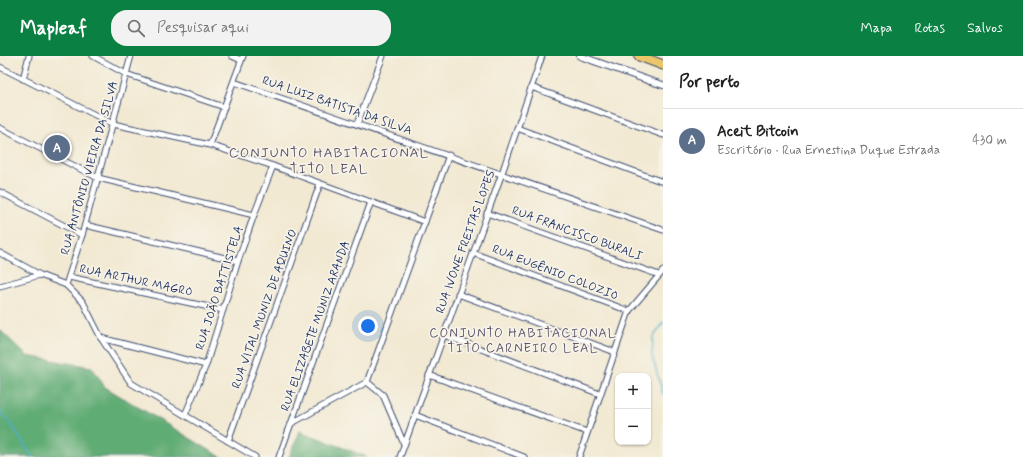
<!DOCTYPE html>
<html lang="pt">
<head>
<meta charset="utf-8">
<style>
	body { margin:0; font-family:Mynerve,sans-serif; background:#f2f2f2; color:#222 }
	.controls { position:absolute; right:12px; bottom:12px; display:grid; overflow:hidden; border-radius:8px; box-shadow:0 1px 3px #0004 }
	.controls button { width:36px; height:36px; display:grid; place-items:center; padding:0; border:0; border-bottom:1px solid #e0e0e0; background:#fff; color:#222; font:20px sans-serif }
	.you { position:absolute; left:368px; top:270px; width:14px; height:14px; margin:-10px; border:3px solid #fff; border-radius:50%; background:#1a73e8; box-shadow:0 0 0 6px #1a73e833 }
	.badge { display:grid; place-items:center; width:26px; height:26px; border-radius:50%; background:#0b8043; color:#fff; font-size:13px; font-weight:700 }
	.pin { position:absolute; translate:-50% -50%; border:2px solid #fff; box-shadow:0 1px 4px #0006 }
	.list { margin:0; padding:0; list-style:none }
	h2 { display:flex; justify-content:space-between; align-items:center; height:52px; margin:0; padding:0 16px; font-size:17px }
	h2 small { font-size:13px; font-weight:400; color:#767676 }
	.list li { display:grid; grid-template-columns:26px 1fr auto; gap:12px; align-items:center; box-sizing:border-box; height:64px; padding:0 16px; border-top:1px solid #e0e0e0 }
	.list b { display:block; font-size:15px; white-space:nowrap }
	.list p { margin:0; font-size:13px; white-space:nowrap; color:#767676 }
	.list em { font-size:13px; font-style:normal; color:#767676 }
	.icon { flex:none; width:22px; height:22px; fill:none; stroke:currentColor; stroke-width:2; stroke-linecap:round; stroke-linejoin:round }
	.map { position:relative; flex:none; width:663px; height:401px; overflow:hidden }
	header { display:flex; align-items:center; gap:24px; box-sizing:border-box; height:56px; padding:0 20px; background:#0b8043; color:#fff }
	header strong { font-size:19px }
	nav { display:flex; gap:22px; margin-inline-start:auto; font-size:14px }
	.search { width:280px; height:36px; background:#f2f2f2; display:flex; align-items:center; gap:10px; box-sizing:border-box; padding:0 14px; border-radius:16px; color:#767676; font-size:15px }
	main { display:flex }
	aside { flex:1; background:#fff }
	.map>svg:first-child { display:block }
	.forest { fill:#60ac75; stroke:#3e6e6a }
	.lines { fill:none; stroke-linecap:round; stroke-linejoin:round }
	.stream { stroke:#49b0c8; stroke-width:1.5 }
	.minor-casing { stroke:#3b4b6f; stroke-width:7 }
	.tertiary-casing { stroke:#3b4b6f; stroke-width:8 }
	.motorway-casing { stroke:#3b4b6f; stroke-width:11 }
	.minor { stroke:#fff; stroke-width:5 }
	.tertiary { stroke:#fff; stroke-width:6 }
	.motorway { stroke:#ecc669; stroke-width:9 }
	.labels { text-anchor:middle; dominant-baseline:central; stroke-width:3.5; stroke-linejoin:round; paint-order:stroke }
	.street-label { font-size:12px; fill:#1b2f5e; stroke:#f7f3e8 }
	.neighbourhood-label { font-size:13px; letter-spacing:1px; fill:#5e546a; stroke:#f7f3e8 }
	.quarter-label { font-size:14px; letter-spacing:1px; fill:#5e546a; stroke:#f7f3e8 }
</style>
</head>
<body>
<header>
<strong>Mapleaf</strong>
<div class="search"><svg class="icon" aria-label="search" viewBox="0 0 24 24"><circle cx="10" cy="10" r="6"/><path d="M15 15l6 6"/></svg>Pesquisar aqui</div>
<nav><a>Mapa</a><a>Rotas</a><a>Salvos</a></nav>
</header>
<main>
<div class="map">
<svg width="663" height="401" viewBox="0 0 663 401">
	<rect width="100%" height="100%" fill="#f7f3e8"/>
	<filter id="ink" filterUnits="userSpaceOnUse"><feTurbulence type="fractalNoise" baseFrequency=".025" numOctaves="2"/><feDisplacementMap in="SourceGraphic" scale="8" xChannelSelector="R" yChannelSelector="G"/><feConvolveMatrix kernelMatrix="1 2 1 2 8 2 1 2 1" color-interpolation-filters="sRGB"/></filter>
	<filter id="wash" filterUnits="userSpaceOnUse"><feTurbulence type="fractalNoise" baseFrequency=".012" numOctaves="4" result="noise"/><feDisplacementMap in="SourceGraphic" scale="16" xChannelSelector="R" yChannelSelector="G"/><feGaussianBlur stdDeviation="0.9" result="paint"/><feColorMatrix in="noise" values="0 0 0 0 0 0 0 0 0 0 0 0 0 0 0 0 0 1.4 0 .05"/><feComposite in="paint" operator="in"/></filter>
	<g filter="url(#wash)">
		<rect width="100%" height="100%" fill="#f2e9d2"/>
		<g class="forest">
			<polygon points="0,274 27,300 92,311 105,331 221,401 0,401"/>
			<polygon points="300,375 367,401 289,401"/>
		</g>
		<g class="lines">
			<g class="stream">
				<polyline points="663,266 653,282 652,300 663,338"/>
				<polyline points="0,355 13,371 32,401"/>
			</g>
		</g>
	</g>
	<g filter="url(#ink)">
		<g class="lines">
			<defs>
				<g id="minor">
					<polyline points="93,0 126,18 224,51"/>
					<polyline points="232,0 241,4"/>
					<polyline points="0,11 113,68 210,89 273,110 425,166"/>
					<polyline points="23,23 29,0"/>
					<polyline points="234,26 663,174"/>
					<polyline points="531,31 663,79"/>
					<polyline points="357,68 383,0"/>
					<polyline points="0,72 98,122 254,159"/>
					<polyline points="517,72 663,126"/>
					<polyline points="210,89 243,0"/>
					<polyline points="0,136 82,179"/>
					<polyline points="487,157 659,219"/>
					<polyline points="85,169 238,205"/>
					<polyline points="0,197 40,219 66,229 83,246 101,282 131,327 255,401"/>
					<polyline points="473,197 629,255"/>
					<polyline points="69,221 223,254"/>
					<polyline points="66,229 82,179 131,0"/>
					<polyline points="0,230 40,219"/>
					<polyline points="458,238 615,296"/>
					<polyline points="444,279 600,338"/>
					<polyline points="101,282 206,309"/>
					<polyline points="429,319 587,376"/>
					<polyline points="367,326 449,99"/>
					<polyline points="367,326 383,339 404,388"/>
					<polyline points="185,359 206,309 238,205 254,159 273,110"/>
					<polyline points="415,359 524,401"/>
					<polyline points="292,367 367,326"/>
					<polyline points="228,385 320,128"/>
					<polyline points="279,401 371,146"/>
					<polyline points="400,401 502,117 542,0"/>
					<polyline points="579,401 629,255 663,215"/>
				</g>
				<polyline id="tertiary" points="580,0 650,25 663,29"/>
				<polyline id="motorway" points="639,0 663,9"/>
			</defs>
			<use href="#minor" class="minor-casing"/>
			<use href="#tertiary" class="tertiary-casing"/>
			<use href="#motorway" class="motorway-casing"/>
			<use href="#minor" class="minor"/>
			<use href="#tertiary" class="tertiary"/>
			<use href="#motorway" class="motorway"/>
		</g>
	</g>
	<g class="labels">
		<g class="street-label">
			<text transform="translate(337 50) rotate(19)">RUA LUIZ BATISTA DA SILVA</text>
			<text transform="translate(90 112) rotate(-74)">RUA ANTÔNIO VIEIRA DA SILVA</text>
			<text transform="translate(577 178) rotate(20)">RUA FRANCISCO BURALI</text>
			<text transform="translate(466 186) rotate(-70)">RUA IVONE FREITAS LOPES</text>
			<text transform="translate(555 217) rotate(21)">RUA EUGÊNIO COLOZIO</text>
			<text transform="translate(136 225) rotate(12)">RUA ARTHUR MAGRO</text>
			<text transform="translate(220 232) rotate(-72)">RUA JOÃO BATTISTELA</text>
			<text transform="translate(265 253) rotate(-70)">RUA VITAL MUNIZ DE AQUINO</text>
			<text transform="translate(316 270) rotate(-70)">RUA ELIZABETE MUNIZ ARANDA</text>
		</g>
		<g class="neighbourhood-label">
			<text x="523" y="277">CONJUNTO HABITACIONAL<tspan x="523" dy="15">TITO CARNEIRO LEAL</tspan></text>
		</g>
		<g class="quarter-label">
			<text x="329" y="97">CONJUNTO HABITACIONAL<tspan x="329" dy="16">TITO LEAL</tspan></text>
		</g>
	</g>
</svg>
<div class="controls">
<button>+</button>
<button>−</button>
</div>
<div class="you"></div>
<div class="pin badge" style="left:57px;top:92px;background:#5c6f8a">A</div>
</div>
<aside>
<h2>Por perto<small></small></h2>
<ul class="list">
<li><span class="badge" style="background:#5c6f8a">A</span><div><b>Aceit Bitcoin</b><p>Escritório · Rua Ernestina Duque Estrada</p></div><em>430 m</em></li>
</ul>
</aside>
</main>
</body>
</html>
